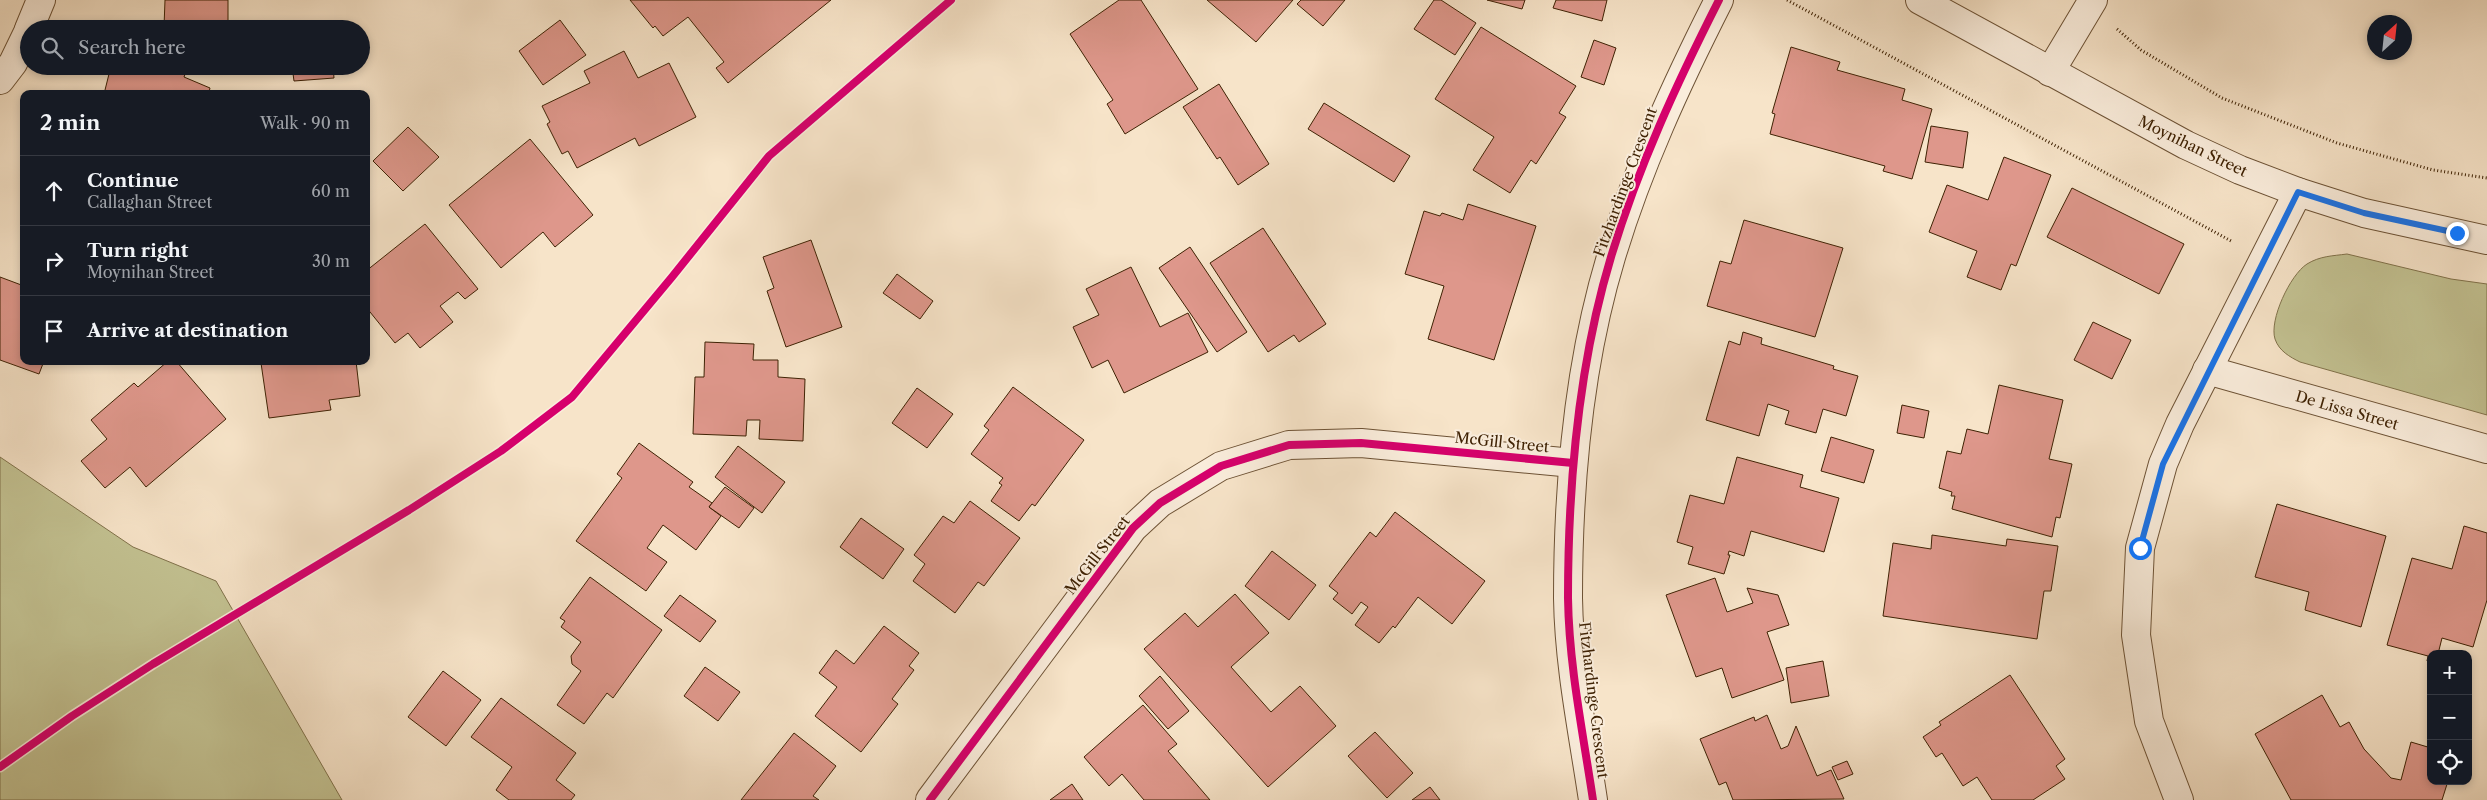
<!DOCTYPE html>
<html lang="en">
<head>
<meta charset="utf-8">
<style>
	body { margin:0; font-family:"Libre Caslon Text",serif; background:#242831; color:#f1f3f6 }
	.controls { position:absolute; right:15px; bottom:15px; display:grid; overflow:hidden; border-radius:10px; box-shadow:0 2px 8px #0003 }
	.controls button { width:45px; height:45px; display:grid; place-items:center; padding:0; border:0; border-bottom:1px solid #363941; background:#171b24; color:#f1f3f6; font:25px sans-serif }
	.compass { position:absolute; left:2367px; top:15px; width:45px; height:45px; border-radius:50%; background:#171b24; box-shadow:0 2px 8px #0003; rotate:27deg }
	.stop { position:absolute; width:15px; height:15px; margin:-11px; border:4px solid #1a73e8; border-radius:50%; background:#fff }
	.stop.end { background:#1a73e8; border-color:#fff; box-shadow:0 1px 5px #0008 }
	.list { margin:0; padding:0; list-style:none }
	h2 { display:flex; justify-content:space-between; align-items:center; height:65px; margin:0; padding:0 20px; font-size:21px }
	h2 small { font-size:16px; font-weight:400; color:#9ea1a6 }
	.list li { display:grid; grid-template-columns:32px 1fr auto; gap:15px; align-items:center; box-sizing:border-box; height:70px; padding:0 20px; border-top:1px solid #363941 }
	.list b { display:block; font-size:19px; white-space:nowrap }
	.list p { margin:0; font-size:16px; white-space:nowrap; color:#9ea1a6 }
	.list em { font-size:16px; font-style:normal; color:#9ea1a6 }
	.icon { flex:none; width:28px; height:28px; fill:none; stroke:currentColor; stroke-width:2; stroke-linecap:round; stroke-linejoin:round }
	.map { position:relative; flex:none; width:2487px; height:800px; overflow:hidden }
	.search { position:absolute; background:#171b24; box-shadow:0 2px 8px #0003; left:20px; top:20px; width:350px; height:55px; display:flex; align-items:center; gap:12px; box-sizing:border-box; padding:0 18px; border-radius:28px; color:#9ea1a6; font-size:19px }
	.panel { position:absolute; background:#171b24; box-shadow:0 2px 8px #0003; left:20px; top:90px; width:350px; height:275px; border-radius:10px }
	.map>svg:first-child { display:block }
	.green { fill:#c3c292; stroke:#81724b }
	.building { fill:#de978b; stroke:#3f2204 }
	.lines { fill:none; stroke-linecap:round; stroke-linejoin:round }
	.minor-casing { stroke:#6d5235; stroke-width:30 }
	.path { stroke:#3f2204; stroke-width:3; stroke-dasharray:1 2.5; stroke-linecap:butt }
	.minor { stroke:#faeddc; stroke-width:28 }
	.cycleway-casing { stroke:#faeddc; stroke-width:11 }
	.cycleway { stroke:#d6006c; stroke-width:8 }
	.route { stroke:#1a73e8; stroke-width:6 }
	.labels { text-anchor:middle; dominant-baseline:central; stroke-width:4; stroke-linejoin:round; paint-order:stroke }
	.street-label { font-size:15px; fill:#3f2204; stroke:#faeddc }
</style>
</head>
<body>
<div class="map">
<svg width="2487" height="800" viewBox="0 0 2487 800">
	<rect width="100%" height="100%" fill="#f7e4c9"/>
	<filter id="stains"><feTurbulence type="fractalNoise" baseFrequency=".004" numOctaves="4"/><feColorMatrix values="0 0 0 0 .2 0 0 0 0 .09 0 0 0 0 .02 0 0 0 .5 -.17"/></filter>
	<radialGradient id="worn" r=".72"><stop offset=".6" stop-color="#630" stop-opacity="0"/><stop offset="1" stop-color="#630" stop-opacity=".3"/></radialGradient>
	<g class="green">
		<path d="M2347,254L2451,279L2487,284V415L2300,362C2290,357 2279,351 2275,339C2269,320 2290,275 2307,264C2320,256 2332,256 2347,254Z"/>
		<polygon points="0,457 133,547 216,581 342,800 0,800"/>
	</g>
	<g class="building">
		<polygon points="165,0 228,0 228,29 164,27"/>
		<polygon points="630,0 831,0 728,83 716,68 724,62 688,17 663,36 655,26 653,28"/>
		<polygon points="1119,0 1141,0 1198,89 1125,134 1107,104 1113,100 1070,34"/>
		<polygon points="1207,0 1293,0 1256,42"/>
		<polygon points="1301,0 1345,0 1323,26 1297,4"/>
		<polygon points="1434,0 1441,0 1476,23 1455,55 1414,29"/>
		<polygon points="1487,0 1525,0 1522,9"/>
		<polygon points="1556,0 1607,0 1602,21 1553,8"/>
		<polygon points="560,20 586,55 543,85 519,51"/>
		<polygon points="1481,27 1576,86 1559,113 1566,117 1536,164 1531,160 1510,193 1473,170 1494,137 1435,99"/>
		<polygon points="1594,40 1616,48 1604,85 1581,77"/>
		<polygon points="1791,47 1840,62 1837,70 1905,89 1902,100 1932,109 1912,179 1883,171 1885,166 1770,134 1775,114 1772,113"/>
		<polygon points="624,51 638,78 669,63 696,117 639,146 635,138 577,168 568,151 562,154 547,124 550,122 542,106 590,83 584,71"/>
		<polygon points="111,66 180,66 187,69 184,77 210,88 209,92 213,94 104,94"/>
		<polygon points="292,66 333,66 334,78 294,81"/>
		<polygon points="1219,84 1269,164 1238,185 1220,157 1217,159 1183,107"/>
		<polygon points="1324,103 1410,156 1394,182 1308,129"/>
		<polygon points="1931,126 1968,132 1963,168 1925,162"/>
		<polygon points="408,127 439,157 403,191 373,161"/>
		<polygon points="530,139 593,215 555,247 543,232 501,268 449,205"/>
		<polygon points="2004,157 2051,175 2016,266 2011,264 2001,290 1967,277 1977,251 1929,232 1947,185 1988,200"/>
		<polygon points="2072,188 2184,244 2159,294 2047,237"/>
		<polygon points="1468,204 1536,226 1494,360 1428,339 1444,286 1405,274 1424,211 1440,216 1442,213 1463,220"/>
		<polygon points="1744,220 1843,248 1815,337 1707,306 1720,261 1731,264"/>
		<polygon points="425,224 478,289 465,299 458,292 440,306 453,322 420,348 408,333 395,343 366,307 366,271"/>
		<polygon points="1263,228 1326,324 1299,342 1294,335 1268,352 1210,263"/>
		<polygon points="811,240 842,327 786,347 767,291 774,288 763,257"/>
		<polygon points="1190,247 1247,332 1217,352 1159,268"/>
		<polygon points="1131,267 1160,327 1188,313 1208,352 1124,393 1108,360 1092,368 1073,327 1099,315 1086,289"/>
		<polygon points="897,274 933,301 920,319 883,293"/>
		<polygon points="0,277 24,286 24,361 44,361 39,374 0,360"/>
		<polygon points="2093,322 2131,340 2112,379 2074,360"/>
		<polygon points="1743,332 1762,338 1761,344 1834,366 1833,369 1858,376 1846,416 1823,409 1816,433 1785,424 1789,411 1768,404 1759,436 1706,420 1729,341 1740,345"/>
		<polygon points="705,342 754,344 753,360 778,360 778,377 805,379 803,441 759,439 760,420 747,420 746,436 693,434 695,377 704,377"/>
		<polygon points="168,361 176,361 226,419 146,487 130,467 105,488 81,461 107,439 91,420 134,383 138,387"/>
		<polygon points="275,361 356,361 360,396 329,400 331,410 269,418 261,363"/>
		<polygon points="1999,385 2063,400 2049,459 2072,464 2060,518 2056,517 2052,537 1952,509 1955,496 1951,496 1952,492 1939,488 1947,451 1961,454 1967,429 1988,434"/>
		<polygon points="1013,387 1084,440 1035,506 1032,504 1019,521 991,501 1002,485 999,483 1003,478 971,454 989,430 984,426"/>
		<polygon points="917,388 953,414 927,448 892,423"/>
		<polygon points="1902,405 1929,411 1924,438 1897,433"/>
		<polygon points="1831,437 1874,450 1864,483 1821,471"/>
		<polygon points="639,443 693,482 689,487 712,503 709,507 721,516 696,550 663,525 647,548 667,562 646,591 576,541 622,478 617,474"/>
		<polygon points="738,446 785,482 762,513 715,477"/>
		<polygon points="1737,457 1803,475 1800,487 1839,498 1824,552 1751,531 1744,556 1729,551 1728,555 1730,555 1724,574 1688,564 1693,547 1677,542 1690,495 1724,504"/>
		<polygon points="725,487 754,508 739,528 709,507"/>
		<polygon points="970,501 1020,538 984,586 978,582 955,613 913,581 925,564 914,555 943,516 954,523"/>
		<polygon points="2277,504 2386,536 2361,627 2305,610 2309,592 2255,577"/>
		<polygon points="1395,512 1485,581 1452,624 1418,597 1395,628 1393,626 1379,643 1355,625 1368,607 1361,602 1352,614 1333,599 1338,593 1329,586 1370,532 1376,537"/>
		<polygon points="861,518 904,549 883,579 840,547"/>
		<polygon points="2464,526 2487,533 2487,600 2473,647 2442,638 2438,654 2431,654 2431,662 2427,661 2428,656 2387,645 2412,558 2452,569"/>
		<polygon points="1932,535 2006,546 2007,539 2058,546 2051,591 2044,591 2037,639 1883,616 1893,543 1931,549"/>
		<polygon points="1272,551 1316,585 1289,620 1245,586"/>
		<polygon points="590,577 662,630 613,698 607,693 584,724 557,705 581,671 572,664 571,656 581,642 561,627 565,621 560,618"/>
		<polygon points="1715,578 1727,612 1753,603 1747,588 1778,595 1789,625 1767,632 1784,680 1732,698 1722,668 1696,677 1666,595"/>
		<polygon points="1235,594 1269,633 1231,667 1271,712 1300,686 1336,726 1268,787 1144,649 1185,613 1198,627"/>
		<polygon points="680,595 716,621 700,642 664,616"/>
		<polygon points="884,626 919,653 909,666 914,670 892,699 898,704 861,752 815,716 837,687 819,673 836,650 854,664"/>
		<polygon points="1823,661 1829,696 1791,703 1786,668"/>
		<polygon points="705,667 740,692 718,721 684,696"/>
		<polygon points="443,671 481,700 446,746 408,717"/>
		<polygon points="2010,675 2065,759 2056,766 2065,779 2033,800 1992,800 1977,777 1963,786 1942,753 1936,757 1923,737 1941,725 1939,722"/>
		<polygon points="1160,676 1189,711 1168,729 1139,696"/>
		<polygon points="2322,695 2340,727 2349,722 2364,749 2391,778 2401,780 2411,742 2431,748 2431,781 2448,781 2442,800 2291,800 2255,734"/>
		<polygon points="501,698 576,753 556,780 575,795 571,800 509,800 496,790 512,767 471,737"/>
		<polygon points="1143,705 1177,744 1168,751 1210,800 1144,800 1122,774 1109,786 1084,757"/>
		<polygon points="1767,715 1781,749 1788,746 1796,726 1817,776 1831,770 1844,799 1733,800 1726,782 1719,785 1700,739 1754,717 1755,721"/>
		<polygon points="1375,732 1413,773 1387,798 1348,756"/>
		<polygon points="794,733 836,766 813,796 819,800 741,800"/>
		<polygon points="1847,761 1853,774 1838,780 1832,767"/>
		<polygon points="1072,784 1083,800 1050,800"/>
		<polygon points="1430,787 1440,800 1412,800"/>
	</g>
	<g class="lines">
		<defs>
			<g id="minor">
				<polyline points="1920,0 2186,145 2240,170 2298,192 2364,213 2487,240"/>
				<polyline points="29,29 41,0"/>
				<polyline points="2050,72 2093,0"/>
				<polyline points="0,80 13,63 29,30"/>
				<polyline points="2207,370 2487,449"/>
				<polyline points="930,800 1133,528 1160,503 1221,466 1289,445 1361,443 1573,463"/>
				<path d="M1593,800C1583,733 1569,666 1568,598C1568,487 1579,363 1611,257C1638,167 1677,83 1719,0"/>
				<polyline points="2179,800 2149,721 2136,635 2140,548 2163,464 2180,424 2298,192"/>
			</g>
		</defs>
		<use href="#minor" class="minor-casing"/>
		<g class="path">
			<polyline points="1787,0 2233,242"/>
			<polyline points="2117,29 2141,50 2222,98 2337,143 2433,170 2487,178"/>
		</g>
		<use href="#minor" class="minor"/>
		<defs>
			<g id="cycleway">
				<polyline points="0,767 72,716 153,664 409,510 501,451 572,397 672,277 769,156 951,0"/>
				<polyline points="930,800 1133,528 1160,503 1221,466 1289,445 1361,443 1573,463"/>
				<path d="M1593,800C1583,733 1569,666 1568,598C1568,487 1579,363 1611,257C1638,167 1677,83 1719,0"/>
			</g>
		</defs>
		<use href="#cycleway" class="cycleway-casing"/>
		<use href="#cycleway" class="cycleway"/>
	</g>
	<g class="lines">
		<polyline class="route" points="2140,548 2163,464 2298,192 2364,213 2457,233"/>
	</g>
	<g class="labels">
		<g class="street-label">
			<text transform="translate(2193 146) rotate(26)">Moynihan Street</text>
			<text transform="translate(1625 182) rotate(-70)">Fitzhardinge Crescent</text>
			<text transform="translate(2347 410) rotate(16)">De Lissa Street</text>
			<text transform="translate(1502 442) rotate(6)">McGill Street</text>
			<text transform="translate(1097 555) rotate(-52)">McGill Street</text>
			<text transform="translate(1594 700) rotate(83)">Fitzhardinge Crescent</text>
		</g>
	</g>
	<rect width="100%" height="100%" filter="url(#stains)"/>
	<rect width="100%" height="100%" fill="url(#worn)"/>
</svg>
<div class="controls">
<button>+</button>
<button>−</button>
<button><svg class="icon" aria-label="locate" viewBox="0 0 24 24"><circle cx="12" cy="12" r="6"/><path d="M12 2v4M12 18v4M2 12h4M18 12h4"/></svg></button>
</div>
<svg class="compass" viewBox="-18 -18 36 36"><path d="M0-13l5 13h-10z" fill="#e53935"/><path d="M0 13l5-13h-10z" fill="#9ea1a6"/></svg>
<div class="stop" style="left:2140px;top:548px"></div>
<div class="stop end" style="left:2457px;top:233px"></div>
<div class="search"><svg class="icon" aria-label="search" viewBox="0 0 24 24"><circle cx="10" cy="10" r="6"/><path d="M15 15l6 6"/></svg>Search here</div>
<section class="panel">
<h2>2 min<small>Walk · 90 m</small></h2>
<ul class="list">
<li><svg class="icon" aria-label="ahead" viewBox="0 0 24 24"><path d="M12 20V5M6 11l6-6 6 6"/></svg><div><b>Continue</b><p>Callaghan Street</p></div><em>60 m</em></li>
<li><svg class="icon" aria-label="right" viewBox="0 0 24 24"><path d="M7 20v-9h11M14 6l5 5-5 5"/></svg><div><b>Turn right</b><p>Moynihan Street</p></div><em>30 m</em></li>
<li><svg class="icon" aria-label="arrive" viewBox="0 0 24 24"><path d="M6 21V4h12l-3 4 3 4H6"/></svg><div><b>Arrive at destination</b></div></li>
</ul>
</section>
</div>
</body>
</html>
